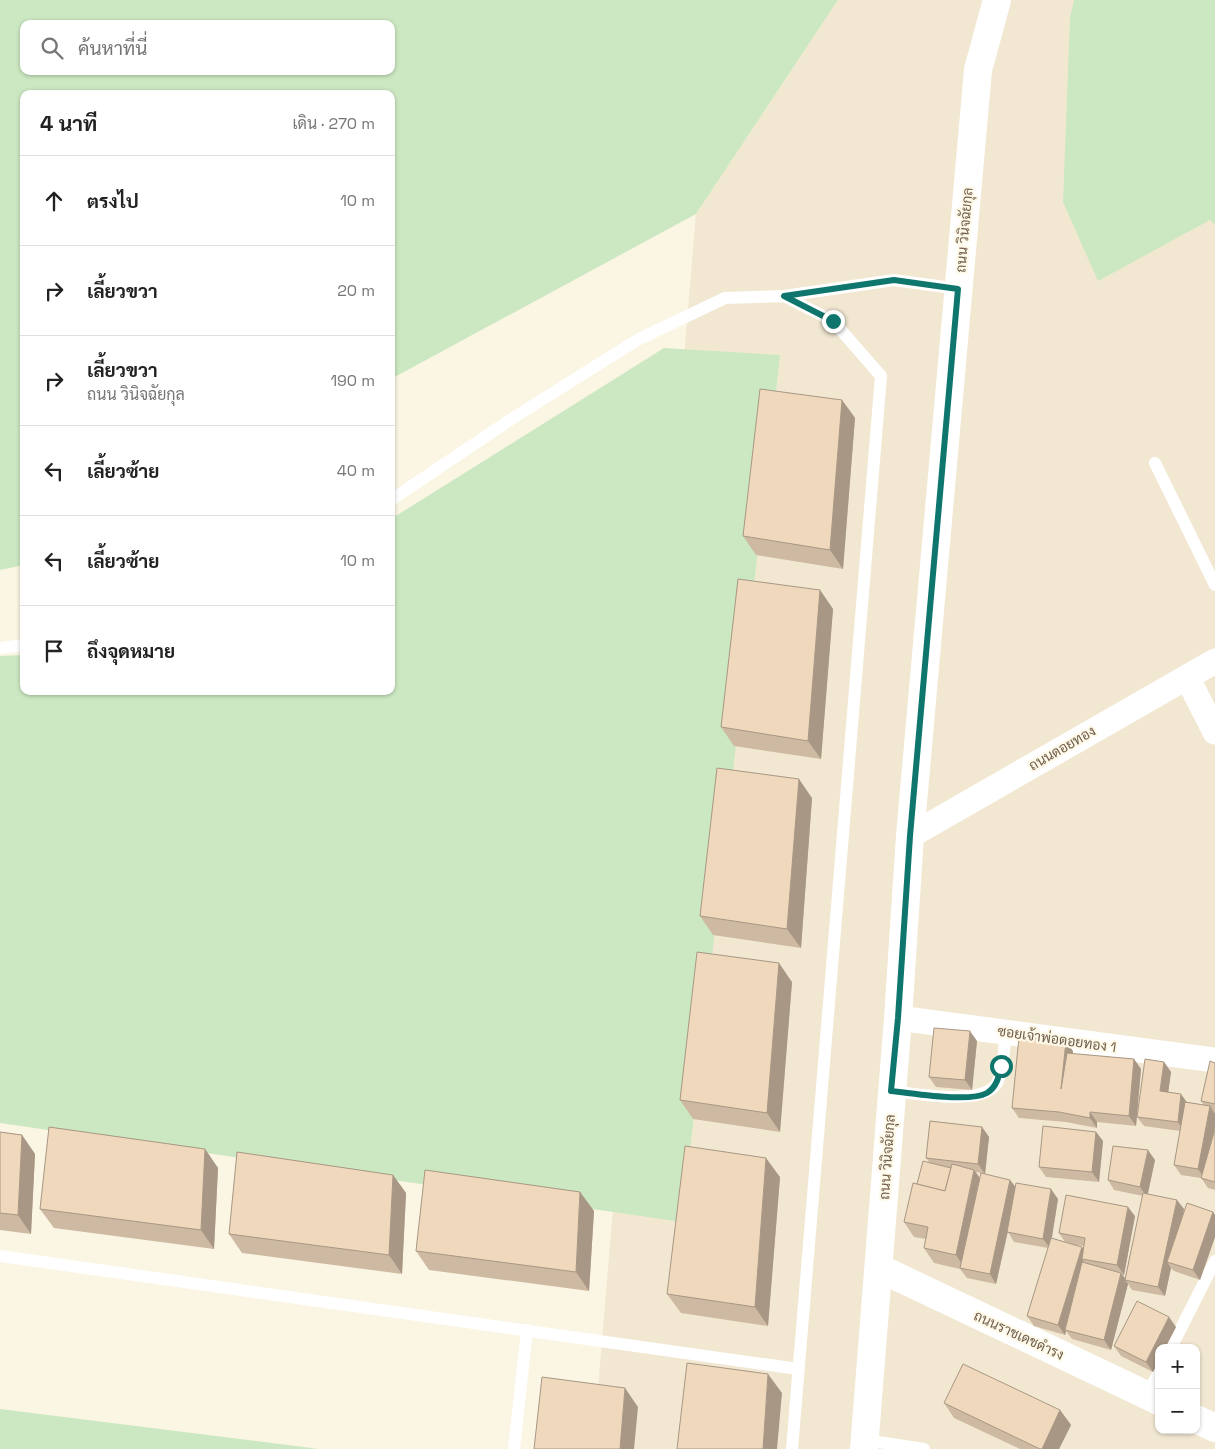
<!DOCTYPE html>
<html lang="th">
<head>
<meta charset="utf-8">
<style>
	body { margin:0; font-family:"Space Grotesk",Sarabun,sans-serif; background:#f6f6f6; color:#222 }
	.controls { position:absolute; right:15px; bottom:15px; display:grid; overflow:hidden; border-radius:10px; box-shadow:0 1px 4px #0004 }
	.controls button { width:45px; height:45px; display:grid; place-items:center; padding:0; border:0; border-bottom:1px solid #e0e0e0; background:#fff; color:#222; font:25px sans-serif }
	.stop { position:absolute; width:15px; height:15px; margin:-11px; border:4px solid #0f766e; border-radius:50%; background:#fff }
	.stop.end { background:#0f766e; border-color:#fff; box-shadow:0 1px 5px #0008 }
	.list { margin:0; padding:0; list-style:none }
	h2 { display:flex; justify-content:space-between; align-items:center; height:65px; margin:0; padding:0 20px; font-size:21px }
	h2 small { font-size:16px; font-weight:400; color:#767676 }
	.list li { display:grid; grid-template-columns:32px 1fr auto; gap:15px; align-items:center; box-sizing:border-box; height:90px; padding:0 20px; border-top:1px solid #e0e0e0 }
	.list b { display:block; font-size:19px; white-space:nowrap }
	.list p { margin:0; font-size:16px; white-space:nowrap; color:#767676 }
	.list em { font-size:16px; font-style:normal; color:#767676 }
	.icon { flex:none; width:28px; height:28px; fill:none; stroke:currentColor; stroke-width:2; stroke-linecap:round; stroke-linejoin:round }
	.map { position:relative; flex:none; width:1215px; height:1449px; overflow:hidden }
	.search { position:absolute; background:#fff; box-shadow:0 1px 4px #0004; left:20px; top:20px; width:375px; height:55px; display:flex; align-items:center; gap:12px; box-sizing:border-box; padding:0 18px; border-radius:10px; color:#767676; font-size:19px }
	.panel { position:absolute; background:#fff; box-shadow:0 1px 4px #0004; left:20px; top:90px; width:375px; height:605px; border-radius:10px }
	.map>svg:first-child { display:block }
	.residential { fill:#f2e8d2; fill-rule:evenodd }
	.green { fill:#cce8c2; fill-rule:evenodd }
	.lines { fill:none; stroke-linecap:round; stroke-linejoin:round }
	.lane { stroke:#fff; stroke-width:12 }
	.street { stroke:#fff; stroke-width:25 }
	.secondary { stroke:#fff; stroke-width:28 }
	.wall { fill:#cebaa2; fill-rule:evenodd }
	.shaded-wall { fill:#a79784 }
	.building { fill:#efd8bc; stroke:#a79784 }
	.route { stroke:#0f766e; stroke-width:6 }
	.labels { text-anchor:middle; dominant-baseline:central; stroke-width:4.5; stroke-linejoin:round; paint-order:stroke }
	.street-label { font-size:14px; fill:#715e4a; stroke:#fef9e9 }
</style>
</head>
<body>
<div class="map">
<svg width="1215" height="1449" viewBox="0 0 1215 1449">
	<rect width="100%" height="100%" fill="#fbf5e3"/>
	<path class="residential" d="M838,0H1215V1449H593L696,214ZM1159,1348H1196V1430H1159Z"/>
	<g class="green">
		<path d="M0,0H838L696,214L391,379V94H24V565L0,570ZM24,24H391V71H24Z"/>
		<polygon points="1074,0 1215,0 1215,225 1210,220 1098,281 1063,202 1070,18"/>
		<polygon points="664,348 780,355 682,1222 0,1123 0,656 24,655 24,691 391,691 391,519"/>
		<polygon points="0,1409 319,1449 0,1449"/>
	</g>
	<g class="lines">
		<g class="lane">
			<polyline points="784,296 894,280 959,289"/>
			<polyline points="1155,463 1215,585"/>
			<polyline points="391,500 510,420 637,340 725,298 784,296 833,321 881,376 792,1449"/>
			<polyline points="0,648 24,645"/>
			<path d="M891,1091C915,1093 986,1108 998,1081C1003,1070 1003,1055 1005,1043"/>
			<polyline points="0,1256 798,1369"/>
			<polyline points="1171,1348 1215,1261"/>
			<polyline points="1146,1396 1159,1372"/>
			<polyline points="865,1440 924,1449"/>
			<polyline points="514,1449 527,1330"/>
		</g>
		<g class="street">
			<polyline points="1187,677 1215,732"/>
			<polyline points="910,836 1215,661"/>
			<polyline points="898,1018 1215,1060"/>
		</g>
		<g class="secondary">
			<polyline points="879,1268 1159,1401"/>
			<polyline points="1196,1419 1215,1428"/>
			<polyline points="864,1449 898,1018 910,836 978,70 997,0"/>
		</g>
	</g>
	<g class="wall">
		<polygon points="842,400 855,418 843,569 756,555 743,536"/>
		<polygon points="820,590 833,609 821,759 734,746 721,727"/>
		<polygon points="812,798 801,948 713,935 700,916"/>
		<polygon points="792,982 780,1132 693,1119 680,1100"/>
		<polygon points="977,1041 972,1090 936,1087 929,1077"/>
		<polygon points="1073,1051 1073,1054 1134,1059 1141,1069 1136,1126 1097,1122 1097,1128 1066,1122 1019,1118 1012,1108"/>
		<polygon points="1164,1062 1171,1072 1168,1092 1187,1102 1204,1105 1201,1101 1215,1063 1215,1113 1214,1112 1215,1114 1215,1126 1213,1135 1215,1129 1215,1190 1208,1188 1201,1178 1181,1175 1174,1165 1180,1131 1144,1126 1137,1117"/>
		<path d="M982,1127L989,1137L985,1174L976,1172L980,1178L1010,1180L1015,1187L1058,1199L1052,1238L1065,1242L1059,1233L1135,1216L1124,1275H1123L1125,1278L1143,1196L1114,1190L1108,1180L1155,1160L1148,1194L1184,1209L1183,1214L1213,1212L1215,1215V1237L1200,1280L1174,1271L1171,1268L1165,1296L1132,1290L1128,1284L1111,1350L1072,1339L1066,1331L1065,1335L1034,1326L1027,1316L1048,1248L1014,1242L1008,1232L996,1284L967,1278L960,1269L934,1263L924,1248L926,1239L914,1237L904,1222L917,1184L930,1163L926,1158ZM1075,1245L1084,1246L1083,1249Z"/>
		<polygon points="0,1132 22,1135 35,1154 31,1234 0,1230"/>
		<polygon points="1096,1132 1103,1141 1099,1182 1046,1177 1039,1167"/>
		<polygon points="205,1149 218,1168 214,1249 54,1228 40,1209"/>
		<polygon points="393,1175 406,1193 402,1274 242,1253 229,1234"/>
		<polygon points="780,1177 768,1326 681,1313 667,1294"/>
		<polygon points="580,1192 594,1211 589,1291 429,1270 416,1251"/>
		<polygon points="1176,1327 1153,1372 1121,1356 1114,1346"/>
		<polygon points="944,1403 1060,1410 1071,1425 1059,1449 1020,1449 954,1418"/>
	</g>
	<g class="shaded-wall">
		<polygon points="842,400 855,418 843,569 830,550"/>
		<polygon points="820,590 833,609 821,759 808,741"/>
		<polygon points="799,779 812,798 801,948 787,929"/>
		<polygon points="779,963 792,982 780,1132 767,1113"/>
		<polygon points="970,1031 977,1041 972,1090 965,1080"/>
		<polygon points="1066,1041 1073,1051 1068,1099 1061,1089"/>
		<polygon points="1134,1059 1141,1069 1136,1126 1129,1116"/>
		<polygon points="1164,1062 1171,1072 1167,1101 1160,1091"/>
		<polygon points="1181,1094 1188,1104 1185,1132 1178,1122"/>
		<polygon points="1210,1106 1215,1114 1215,1126 1205,1179 1198,1169"/>
		<polygon points="1090,1112 1097,1122 1097,1128 1090,1118"/>
		<polygon points="982,1127 989,1137 985,1174 978,1164"/>
		<polygon points="1096,1132 1103,1141 1099,1182 1092,1172"/>
		<polygon points="22,1135 35,1154 31,1234 18,1215"/>
		<polygon points="205,1149 218,1168 214,1249 201,1230"/>
		<polygon points="1148,1150 1155,1160 1147,1197 1140,1187"/>
		<polygon points="766,1158 780,1177 768,1326 755,1307"/>
		<polygon points="974,1170 984,1184 966,1270 956,1255"/>
		<polygon points="393,1175 406,1193 402,1274 389,1255"/>
		<polygon points="1010,1180 1017,1189 996,1284 990,1274"/>
		<polygon points="1051,1189 1058,1199 1050,1248 1043,1239"/>
		<polygon points="580,1192 594,1211 589,1291 576,1272"/>
		<polygon points="1177,1200 1184,1209 1172,1263 1167,1262 1171,1268 1165,1296 1158,1287"/>
		<polygon points="1128,1207 1135,1216 1124,1275 1117,1265"/>
		<polygon points="1213,1212 1215,1215 1215,1237 1200,1280 1193,1270"/>
		<polygon points="1082,1247 1089,1257 1082,1259 1086,1265 1065,1330 1066,1331 1065,1335 1058,1325"/>
		<polygon points="1121,1273 1126,1280 1125,1280 1128,1284 1111,1350 1104,1340"/>
		<polygon points="1169,1317 1176,1327 1165,1348 1159,1348 1159,1360 1153,1372 1146,1362"/>
		<polygon points="768,1374 782,1393 777,1449 763,1449"/>
		<polygon points="625,1388 638,1407 634,1449 620,1449"/>
		<polygon points="1060,1410 1071,1425 1059,1449 1042,1449"/>
	</g>
	<g class="building">
		<polygon points="760,389 842,400 830,550 743,536"/>
		<polygon points="738,579 820,590 808,741 721,727"/>
		<polygon points="717,768 799,779 787,929 700,916"/>
		<polygon points="697,952 779,963 767,1113 680,1100"/>
		<polygon points="934,1028 970,1031 965,1080 929,1077"/>
		<polygon points="1019,1037 1066,1041 1061,1089 1067,1053 1134,1059 1129,1116 1090,1112 1090,1118 1059,1112 1012,1108"/>
		<polygon points="1145,1059 1164,1062 1160,1091 1181,1094 1178,1122 1137,1117"/>
		<polygon points="1210,1061 1215,1063 1215,1104 1201,1101"/>
		<polygon points="1185,1102 1210,1106 1198,1169 1174,1165"/>
		<polygon points="930,1121 982,1127 978,1164 926,1158"/>
		<polygon points="1043,1126 1096,1132 1092,1172 1039,1167"/>
		<polygon points="49,1127 205,1149 201,1230 40,1209"/>
		<polygon points="1215,1129 1215,1182 1201,1178"/>
		<polygon points="0,1132 22,1135 18,1215 0,1213"/>
		<polygon points="685,1146 766,1158 755,1307 667,1294"/>
		<polygon points="1113,1146 1148,1150 1140,1187 1108,1180"/>
		<polygon points="237,1152 393,1175 389,1255 229,1234"/>
		<polygon points="923,1161 951,1168 945,1191 917,1184"/>
		<polygon points="952,1164 974,1170 956,1255 924,1248 928,1227 904,1222 913,1183 945,1191"/>
		<polygon points="425,1170 580,1192 576,1272 416,1251"/>
		<polygon points="981,1173 1010,1180 990,1274 960,1268"/>
		<polygon points="1016,1183 1051,1189 1043,1239 1007,1232"/>
		<polygon points="1143,1193 1177,1200 1158,1287 1125,1280"/>
		<polygon points="1066,1195 1128,1207 1117,1265 1082,1259 1085,1238 1059,1233"/>
		<polygon points="1187,1203 1213,1212 1193,1270 1167,1262"/>
		<polygon points="1051,1238 1082,1247 1058,1325 1027,1316"/>
		<polygon points="1082,1262 1121,1273 1104,1340 1065,1330"/>
		<polygon points="1137,1301 1169,1317 1146,1362 1114,1346"/>
		<polygon points="687,1363 768,1374 763,1449 677,1449"/>
		<polygon points="963,1364 1060,1410 1042,1449 1040,1449 944,1403"/>
		<polygon points="542,1377 625,1388 620,1449 534,1449"/>
	</g>
	<g class="lines">
		<path class="route" d="M833,321L784,296L894,280L958,289L910,836L898,1018L891,1091C913,1093 969,1103 987,1093C997,1087 999,1076 1001,1066"/>
	</g>
	<g class="labels">
		<g class="street-label">
			<text transform="translate(964 230) rotate(-85)">ถนน วินิจฉัยกุล</text>
			<text transform="translate(1062 748) rotate(-30)">ถนนดอยทอง</text>
			<text transform="translate(1057 1039) rotate(8)">ซอยเจ้าพ่อดอยทอง 1</text>
			<text transform="translate(887 1157) rotate(-86)">ถนน วินิจฉัยกุล</text>
			<text transform="translate(1019 1335) rotate(25)">ถนนราชเดชดำรง</text>
		</g>
	</g>
</svg>
<div class="controls">
<button>+</button>
<button>−</button>
</div>
<div class="stop" style="left:1001px;top:1066px"></div>
<div class="stop end" style="left:833px;top:321px"></div>
<div class="search"><svg class="icon" aria-label="search" viewBox="0 0 24 24"><circle cx="10" cy="10" r="6"/><path d="M15 15l6 6"/></svg>ค้นหาที่นี่</div>
<section class="panel">
<h2>4 นาที<small>เดิน · 270 m</small></h2>
<ul class="list">
<li><svg class="icon" aria-label="ahead" viewBox="0 0 24 24"><path d="M12 20V5M6 11l6-6 6 6"/></svg><div><b>ตรงไป</b></div><em>10 m</em></li>
<li><svg class="icon" aria-label="right" viewBox="0 0 24 24"><path d="M7 20v-9h11M14 6l5 5-5 5"/></svg><div><b>เลี้ยวขวา</b></div><em>20 m</em></li>
<li><svg class="icon" aria-label="right" viewBox="0 0 24 24"><path d="M7 20v-9h11M14 6l5 5-5 5"/></svg><div><b>เลี้ยวขวา</b><p>ถนน วินิจฉัยกุล</p></div><em>190 m</em></li>
<li><svg class="icon" aria-label="left" viewBox="0 0 24 24"><path d="M17 20v-9H6M10 6l-5 5 5 5"/></svg><div><b>เลี้ยวซ้าย</b></div><em>40 m</em></li>
<li><svg class="icon" aria-label="left" viewBox="0 0 24 24"><path d="M17 20v-9H6M10 6l-5 5 5 5"/></svg><div><b>เลี้ยวซ้าย</b></div><em>10 m</em></li>
<li><svg class="icon" aria-label="arrive" viewBox="0 0 24 24"><path d="M6 21V4h12l-3 4 3 4H6"/></svg><div><b>ถึงจุดหมาย</b></div></li>
</ul>
</section>
</div>
</body>
</html>
